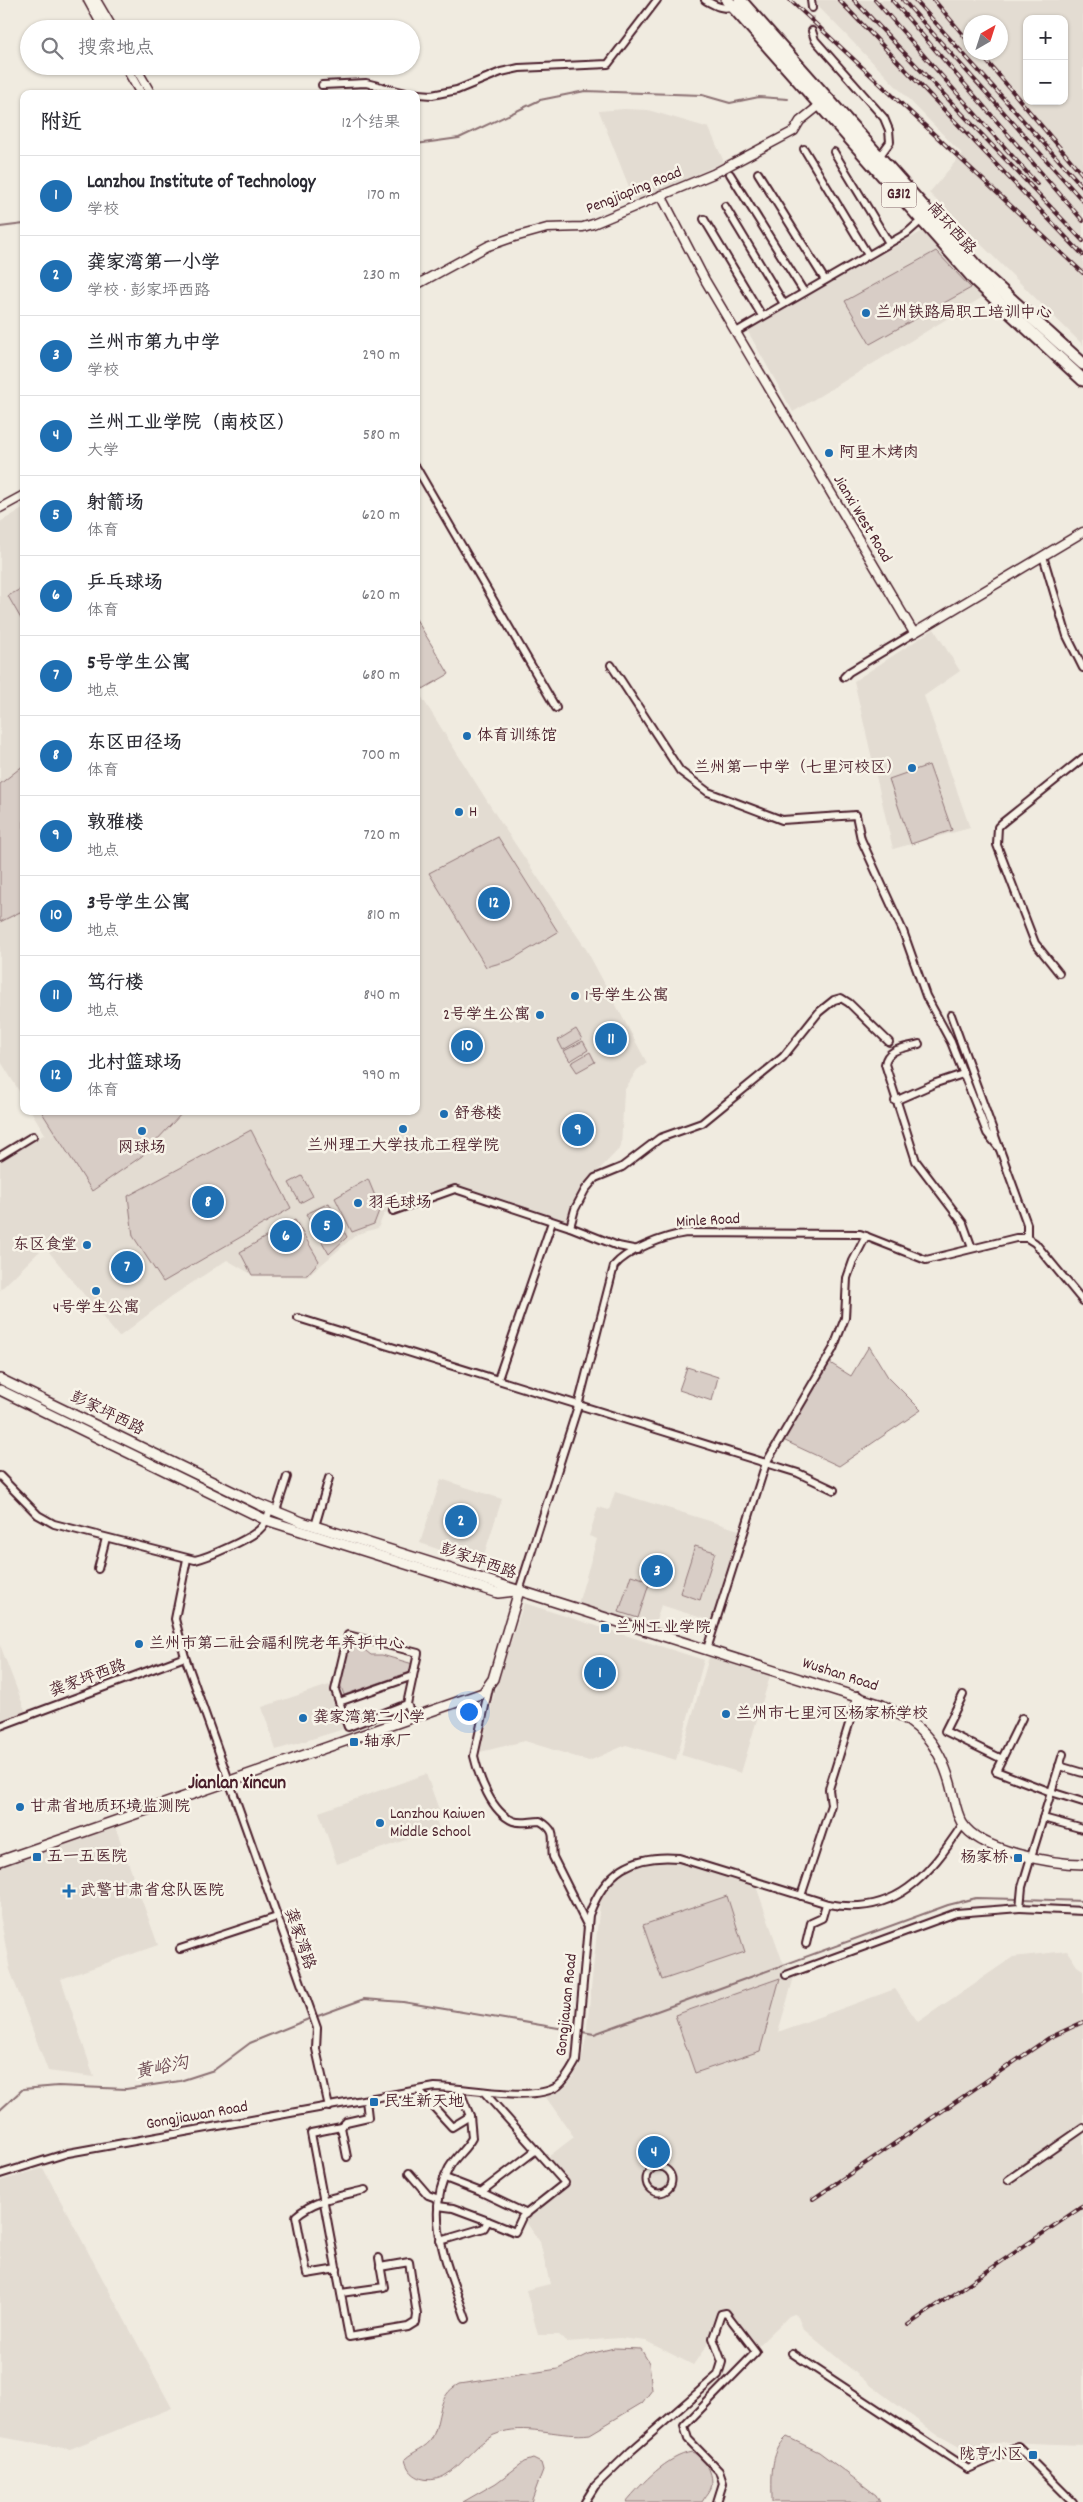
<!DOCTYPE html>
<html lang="zh">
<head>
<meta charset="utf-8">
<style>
	body { margin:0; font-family:Dekko,"LXGW WenKai TC",sans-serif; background:#f2f2f3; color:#2b2b33 }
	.controls { position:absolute; right:15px; top:15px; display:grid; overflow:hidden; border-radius:10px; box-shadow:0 1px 4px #0004 }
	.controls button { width:45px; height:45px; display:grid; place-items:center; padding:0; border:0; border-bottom:1px solid #e1e1e2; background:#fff; color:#2b2b33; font:25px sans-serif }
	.compass { position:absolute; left:963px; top:15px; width:45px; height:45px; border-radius:50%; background:#fff; box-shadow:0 1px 4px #0004; rotate:39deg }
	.you { position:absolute; left:468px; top:1711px; width:18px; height:18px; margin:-12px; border:4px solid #fff; border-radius:50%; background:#1a73e8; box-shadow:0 0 0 8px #1a73e833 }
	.badge { display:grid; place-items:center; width:32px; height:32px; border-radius:50%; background:#1f6fb2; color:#fff; font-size:16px; font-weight:700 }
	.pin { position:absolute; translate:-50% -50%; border:2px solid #fff; box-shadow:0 1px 5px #0006 }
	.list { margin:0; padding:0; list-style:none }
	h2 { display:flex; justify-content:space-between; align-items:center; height:65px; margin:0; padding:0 20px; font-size:21px }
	h2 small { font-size:16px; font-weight:400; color:#7c7c81 }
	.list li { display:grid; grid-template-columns:32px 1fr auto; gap:15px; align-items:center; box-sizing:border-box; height:80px; padding:0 20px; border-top:1px solid #e1e1e2 }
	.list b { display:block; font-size:19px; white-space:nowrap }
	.list p { margin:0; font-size:16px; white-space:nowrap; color:#7c7c81 }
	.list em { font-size:16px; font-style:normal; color:#7c7c81 }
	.icon { flex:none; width:28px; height:28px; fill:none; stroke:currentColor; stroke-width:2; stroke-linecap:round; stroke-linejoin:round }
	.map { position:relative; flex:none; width:1083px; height:2502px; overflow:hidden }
	.search { position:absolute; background:#fff; box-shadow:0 1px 4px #0004; left:20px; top:20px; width:400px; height:55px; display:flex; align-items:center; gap:12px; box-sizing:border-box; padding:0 18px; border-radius:28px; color:#7c7c81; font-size:19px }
	.panel { position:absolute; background:#fff; box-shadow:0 1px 4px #0004; left:20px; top:90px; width:400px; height:1025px; border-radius:10px }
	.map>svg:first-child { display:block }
	.built { fill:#e3dcd2; fill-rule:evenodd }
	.green { fill:#d8cdc6; stroke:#917678 }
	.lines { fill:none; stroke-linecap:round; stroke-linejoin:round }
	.stream { stroke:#8b6f72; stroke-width:2 }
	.minor-tunnel { stroke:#cfc2bc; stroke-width:6; stroke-dasharray:6 3; stroke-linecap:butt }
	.pedestrian-casing { stroke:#4a1f2b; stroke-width:9 }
	.minor-casing { stroke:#4a1f2b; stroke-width:10 }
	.tertiary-casing { stroke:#4a1f2b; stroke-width:11 }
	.secondary-casing { stroke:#4a1f2b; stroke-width:12 }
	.trunk-casing { stroke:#4a1f2b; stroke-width:15 }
	.pedestrian { stroke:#f7f3e8; stroke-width:5 }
	.minor { stroke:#f7f3e8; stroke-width:6 }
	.tertiary { stroke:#f7f3e8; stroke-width:8 }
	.secondary { stroke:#f7f3e8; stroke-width:9 }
	.trunk { stroke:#f7f3e8; stroke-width:11 }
	.rail-casing { stroke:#4a1f2b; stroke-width:4 }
	.rail { stroke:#f7f3e8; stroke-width:2; stroke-dasharray:5.5; stroke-linecap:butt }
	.poi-dot { fill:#1f6fb2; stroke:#f7f3e8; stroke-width:2 }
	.labels { text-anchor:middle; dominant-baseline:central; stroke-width:5; stroke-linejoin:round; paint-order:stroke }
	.shield { fill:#f7f3e8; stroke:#7e5f64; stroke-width:1 }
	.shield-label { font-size:15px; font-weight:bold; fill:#4a1f2b }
	.street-label { font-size:16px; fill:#4a1f2b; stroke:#f7f3e8 }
	.poi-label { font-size:16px; fill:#4a1f2b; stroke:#f7f3e8; text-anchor:start }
	.water-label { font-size:18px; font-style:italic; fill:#704e55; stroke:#f7f3e8 }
	.quarter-label { font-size:19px; font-weight:bold; fill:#4a1f2b; stroke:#f7f3e8 }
</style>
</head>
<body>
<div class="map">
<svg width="1083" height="2502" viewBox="0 0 1083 2502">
	<rect width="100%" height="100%" fill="#f0ebe0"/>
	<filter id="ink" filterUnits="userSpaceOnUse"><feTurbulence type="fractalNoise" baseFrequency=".02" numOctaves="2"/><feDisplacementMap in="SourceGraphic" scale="10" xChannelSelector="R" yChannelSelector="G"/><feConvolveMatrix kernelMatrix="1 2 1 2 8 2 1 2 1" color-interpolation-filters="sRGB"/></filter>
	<g filter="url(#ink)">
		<g class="built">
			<path d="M812,0H1083V345L929,193L962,154ZM1027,19H1064V101H1027ZM970,22H1000V52H970Z"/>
			<polygon points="624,109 648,110 709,128 724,162 635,202 599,111"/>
			<polygon points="923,231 983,297 793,412 747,330"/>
			<polygon points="24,508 24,1099 0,1060 0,522"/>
			<polygon points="934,629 960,671 924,696 970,828 893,849 854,681"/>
			<polygon points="416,688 501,823 586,949 647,1063 637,1070 624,1091 621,1147 591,1178 577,1207 574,1226 462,1192 384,1214 378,1228 357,1234 307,1277 253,1275 227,1260 172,1296 119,1337 49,1252 47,1244 0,1290 0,1161 45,1134 31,1111 416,1111"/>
			<polygon points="441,1479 502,1499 481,1564 420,1543"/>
			<polygon points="615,1492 739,1530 711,1621 661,1605 654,1627 578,1604 597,1539 589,1536 598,1507 609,1510"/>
			<polygon points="524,1603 704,1660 676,1760 626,1745 589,1761 525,1741 480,1752 496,1686"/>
			<polygon points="0,1645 28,1718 0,1728"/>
			<polygon points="710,1654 771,1673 741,1773 681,1755"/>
			<polygon points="329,1685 344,1729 276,1750 262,1707"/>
			<polygon points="426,1774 441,1815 435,1817 439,1828 337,1864 319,1812"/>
			<polygon points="115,1826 158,1945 61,1979 94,2077 48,2071 10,1970 0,1915 0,1867"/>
			<polygon points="659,1860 696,1865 756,1886 782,1960 794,1977 778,2032 895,1989 918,2022 1013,1957 1067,1951 1077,1966 1083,1970 1083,2445 1004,2442 963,2449 936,2434 869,2384 803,2329 798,2316 794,2314 789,2316 757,2347 726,2310 720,2308 707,2345 693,2365 646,2341 620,2338 567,2342 559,2335 538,2335 526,2290 550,2284 540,2242 524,2219 571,2185 548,2157 574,2137 545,2096 562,2090 570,2082 581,2064 586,2037 600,1902 612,1880 630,1866"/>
			<polygon points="43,2168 172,2408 70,2449 0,2437 0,2181"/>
		</g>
		<g class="green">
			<polygon points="936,251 971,288 870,344 845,301"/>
			<polygon points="24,587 24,624 8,596"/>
			<polygon points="416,619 449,674 423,689 416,676"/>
			<polygon points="24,765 24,910 0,922 0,784"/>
			<polygon points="929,765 952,830 911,844 889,779"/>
			<polygon points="498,837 558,932 511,960 486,967 429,873"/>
			<polygon points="576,1029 582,1039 563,1050 558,1040"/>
			<polygon points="583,1041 588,1050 570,1061 564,1051"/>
			<polygon points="590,1052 595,1062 577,1072 571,1063"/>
			<polygon points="41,1111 184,1111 142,1156 92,1191"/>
			<polygon points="251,1130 291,1208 163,1282 133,1236 128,1196"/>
			<polygon points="302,1176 313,1196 300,1203 289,1183"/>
			<polygon points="368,1179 380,1208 374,1224 352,1232 335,1198"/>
			<polygon points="329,1203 347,1237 329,1254 306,1214"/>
			<polygon points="295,1220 319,1261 307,1275 252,1275 240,1252"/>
			<polygon points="869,1346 888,1377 921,1410 839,1466 783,1440 830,1363 851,1376"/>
			<polygon points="687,1367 718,1377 712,1401 679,1390"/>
			<polygon points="695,1546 715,1552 700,1600 680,1593"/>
			<polygon points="631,1575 650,1581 638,1618 619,1612"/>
			<polygon points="350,1638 361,1641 362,1648 371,1655 382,1655 413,1664 410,1672 344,1695 339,1681"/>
			<polygon points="727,1896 745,1952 662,1980 643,1925"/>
			<polygon points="780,1978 760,2051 695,2073 675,2015"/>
			<path d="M614,2348L641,2349L649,2363L652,2390L642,2403L590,2434C562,2438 530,2424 502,2432C476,2439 465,2465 444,2476C427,2485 408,2477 405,2459C413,2451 427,2448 432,2438C442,2418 436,2396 459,2384L558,2369L589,2354Z"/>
			<path d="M787,2437L819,2452L876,2495L880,2502H772C772,2479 769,2453 787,2437Z"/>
			<path d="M692,2452C705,2458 715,2474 711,2488C709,2493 704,2498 702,2502H626C642,2483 667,2456 692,2452Z"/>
			<polygon points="533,2459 541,2463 543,2470 531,2502 463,2502 496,2483 524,2462"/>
		</g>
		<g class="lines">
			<g class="stream">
				<polyline points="416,144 459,138 540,100 585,91 702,95 730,103 759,97 788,99"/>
				<polyline points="0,227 24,224"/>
				<polyline points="1023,1899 1083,1901"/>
				<polyline points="315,2017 364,1999 403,2002 594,2034 948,1905 976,1898 1018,1899"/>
				<polyline points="0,2110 23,2089 58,2086 126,2089 180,2081 214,2070 250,2043 311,2018"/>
			</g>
			<polyline class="minor-tunnel" points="812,31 812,8"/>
			<defs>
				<circle id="pedestrian" cx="659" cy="2180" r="13"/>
				<g id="minor">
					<path d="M705,0C714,5 724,11 733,6"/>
					<polyline points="811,0 812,8"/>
					<polyline points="812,31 815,40 884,118 889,130 890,142 879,157"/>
					<polyline points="322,85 366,83 406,93 432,95 457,90 501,72 519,68 608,64 657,0"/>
					<polyline points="804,149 868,255"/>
					<polyline points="834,152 889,243"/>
					<polyline points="758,173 825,280"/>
					<polyline points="730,174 804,292"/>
					<polyline points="725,206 784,304"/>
					<polyline points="704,219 762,316"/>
					<polyline points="736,332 907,233 924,218"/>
					<polyline points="416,467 556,708"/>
					<polyline points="1043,556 1067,636 1083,668"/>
					<polyline points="611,665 680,771 708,792 782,820 856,815 861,839 903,931 926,996 951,1042 987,1133 1000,1149"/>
					<polyline points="844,677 849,672 914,633"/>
					<polyline points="1059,973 1035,943 997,845 998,827 1002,823 1083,758"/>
					<polyline points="951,1015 1027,1224 1027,1238"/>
					<path d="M919,1044C906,1048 887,1048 885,1064L916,1161L963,1223L972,1248"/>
					<polyline points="895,1101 936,1083 963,1074"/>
					<polyline points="0,1156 33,1136"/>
					<polyline points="393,1211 455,1189 570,1227 618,1246 638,1250"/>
					<polyline points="570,1227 575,1209 585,1190 595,1178 622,1167 660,1138 702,1123 783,1057 819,1012 834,1000 841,998 849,1003 889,1042"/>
					<polyline points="298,1318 798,1473 834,1490"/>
					<polyline points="498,1379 552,1222"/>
					<path d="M0,1476L38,1515L54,1524L195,1560C209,1557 249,1539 259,1530C266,1524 268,1516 270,1509"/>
					<polyline points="276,1511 287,1477"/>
					<polyline points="315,1526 329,1478"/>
					<polyline points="187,1559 175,1619 185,1657 317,2028 316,2049 329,2107"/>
					<polyline points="98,1569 106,1538"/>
					<path d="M519,1591L578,1406L614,1266C627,1250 665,1236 686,1233L860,1234L926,1260L1016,1238H1027L1035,1243L1083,1301"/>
					<polyline points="707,1649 766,1463 833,1349 845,1318 847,1278 853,1261 866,1236"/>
					<path d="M489,1688L474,1756C479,1777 491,1812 513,1821C521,1824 531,1821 540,1821C560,1833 550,1840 553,1857L588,1927"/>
					<polyline points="963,1695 945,1731 1002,1759"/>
					<polyline points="339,1702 413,1676"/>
					<polyline points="407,1704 348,1727 335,1690 348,1635 418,1653 407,1704 413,1718"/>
					<polyline points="1022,1718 996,1771 1051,1792 1083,1802"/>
					<polyline points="0,1726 185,1657"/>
					<polyline points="1059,1766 1083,1773"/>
					<polyline points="1043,1818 1083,1829"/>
					<polyline points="801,1896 831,1805 829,1789 858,1695"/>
					<polyline points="1020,1908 1083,1911"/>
					<polyline points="806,1944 811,1923 822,1918 826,1904"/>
					<polyline points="180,1949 277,1917"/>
					<polyline points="786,1975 956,1913 1020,1908 1022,1887 1031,1857 1063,1754"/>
					<path d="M459,2089L470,2116L472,2138C466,2149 455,2157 449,2168C422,2217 450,2271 466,2319"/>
					<polyline points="419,2091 452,2127 470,2116"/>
					<polyline points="484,2092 565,2183 522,2217 515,2232 488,2221"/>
					<polyline points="341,2127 311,2133 349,2337 408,2327 416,2322 417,2315 409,2262 380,2267"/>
					<polyline points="347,2157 341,2127 346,2122 368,2117 366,2100"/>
					<polyline points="409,2173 428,2195 439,2199"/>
					<path d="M0,2174L68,2153L435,2087C465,2087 534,2103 558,2086C566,2080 571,2070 576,2061L589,1915C605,1871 632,1854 679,1858L828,1904C896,1917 929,1875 963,1824"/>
					<polyline points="445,2178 481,2192 527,2214"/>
					<polyline points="1008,2180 1083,2128"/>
					<polyline points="481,2192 536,2150"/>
					<polyline points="438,2206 453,2208 488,2221 484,2228 440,2241"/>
					<path d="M337,2269L307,2274L296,2216C315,2199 341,2196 365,2190"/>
					<polyline points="341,2293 384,2287 379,2258"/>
					<polyline points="792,2353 968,2469 1018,2447 1073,2502"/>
					<polyline points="585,2502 595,2486 631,2451 718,2375 722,2362 713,2338 721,2314 726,2313 756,2352 684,2426 688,2439 719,2471 723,2483 717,2502"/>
				</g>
				<g id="tertiary">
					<polyline points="88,0 104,29"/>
					<polyline points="96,0 113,29"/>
					<polyline points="125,66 141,94"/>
					<polyline points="135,66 151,94"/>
					<polyline points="661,195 705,280 914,633 1083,532"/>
					<polyline points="416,285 488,246 511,238 547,228 583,227 593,224 713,174 794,131 800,121 820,105"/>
					<polyline points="0,508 24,495"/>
				</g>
				<g id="secondary">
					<path d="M0,1379L258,1504L302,1522L882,1705C919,1724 938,1741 950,1783C954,1797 955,1811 962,1823C979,1851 1052,1864 1083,1864"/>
					<polyline points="0,1390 266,1520 498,1593 516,1591"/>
					<polyline points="0,1861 483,1693 493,1679 519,1591"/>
				</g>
				<g id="trunk">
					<polyline points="727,0 976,281 1083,380"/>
					<polyline points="740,0 983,274 1083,364"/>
				</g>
			</defs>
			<use href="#pedestrian" class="pedestrian-casing"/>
			<use href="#minor" class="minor-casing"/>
			<use href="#tertiary" class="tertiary-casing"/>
			<use href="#secondary" class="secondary-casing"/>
			<use href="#trunk" class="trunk-casing"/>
			<use href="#pedestrian" class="pedestrian"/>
			<use href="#minor" class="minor"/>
			<use href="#tertiary" class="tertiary"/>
			<use href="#secondary" class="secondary"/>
			<use href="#trunk" class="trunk"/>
			<defs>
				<g id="rail">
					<polyline points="790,0 1083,273"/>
					<polyline points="839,0 1083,255"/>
					<polyline points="854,0 1083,241"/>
					<polyline points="875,0 1037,184"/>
					<polyline points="892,0 1083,221"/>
					<polyline points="903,0 1083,201"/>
					<polyline points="915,0 1083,187"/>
					<polyline points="934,0 970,43"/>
					<polyline points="979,52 1083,175"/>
					<polyline points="813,2199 1049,2038 1083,2022"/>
					<polyline points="908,2325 1083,2206"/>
				</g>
			</defs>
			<use href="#rail" class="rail-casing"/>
			<use href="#rail" class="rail"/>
		</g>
	</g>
	<g class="poi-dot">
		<circle cx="866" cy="313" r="5"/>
		<circle cx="829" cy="453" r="5"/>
		<circle cx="467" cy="736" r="5"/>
		<circle cx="912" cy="768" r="5"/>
		<circle cx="459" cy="812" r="5"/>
		<circle cx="575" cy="996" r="5"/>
		<circle cx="540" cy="1015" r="5"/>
		<circle cx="444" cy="1114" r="5"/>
		<circle cx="403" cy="1129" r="5"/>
		<circle cx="142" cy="1131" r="5"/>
		<circle cx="358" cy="1203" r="5"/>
		<circle cx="87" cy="1245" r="5"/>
		<circle cx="96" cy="1291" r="5"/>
		<rect x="600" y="1623" width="10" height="10" rx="2.5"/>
		<circle cx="139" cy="1644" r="5"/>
		<circle cx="726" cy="1714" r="5"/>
		<circle cx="303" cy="1718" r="5"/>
		<rect x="349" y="1737" width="10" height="10" rx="2.5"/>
		<circle cx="20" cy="1807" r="5"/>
		<circle cx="380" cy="1823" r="5"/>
		<rect x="32" y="1852" width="10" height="10" rx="2.5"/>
		<rect x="1013" y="1853" width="10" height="10" rx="2.5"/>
		<path d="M66.5 1883.5h5v5h5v5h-5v5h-5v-5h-5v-5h5z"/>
		<rect x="369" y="2097" width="10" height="10" rx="2.5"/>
		<rect x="1028" y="2450" width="10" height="10" rx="2.5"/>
	</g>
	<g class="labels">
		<rect class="shield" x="881.5" y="182.5" width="35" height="25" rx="4"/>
		<g class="shield-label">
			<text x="899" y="195">G312</text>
		</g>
		<g class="street-label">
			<text transform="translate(634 191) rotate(-22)">Pengjiaping Road</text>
			<text transform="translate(951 229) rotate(48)">南环西路</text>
			<text transform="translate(862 519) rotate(59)">Jianxi West Road</text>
			<text transform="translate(708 1221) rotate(-3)">Minle Road</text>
			<text transform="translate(107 1414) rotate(26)">彭家坪西路</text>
			<text transform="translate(478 1562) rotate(19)">彭家坪西路</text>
			<text transform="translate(840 1675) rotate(18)">Wushan Road</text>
			<text transform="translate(88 1679) rotate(-20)">龚家坪西路</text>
			<text transform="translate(299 1939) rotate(71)">龚家湾路</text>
			<text transform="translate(567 2005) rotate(-84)">Gongjiawan Road</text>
			<text transform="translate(197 2116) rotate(-10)">Gongjiawan Road</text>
		</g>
		<g class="poi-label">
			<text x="876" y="313">兰州铁路局职工培训中心</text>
			<text x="839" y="453">阿里木烤肉</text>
			<text x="477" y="736">体育训练馆</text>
			<text x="902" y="768" text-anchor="end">兰州第一中学（七里河校区）</text>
			<text x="469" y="812">H</text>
			<text x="585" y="996">1号学生公寓</text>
			<text x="530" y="1015" text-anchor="end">2号学生公寓</text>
			<text x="454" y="1114">舒卷楼</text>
			<text x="403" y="1146" text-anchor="middle">兰州理工大学技术工程学院</text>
			<text x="142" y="1148" text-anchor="middle">网球场</text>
			<text x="368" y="1203">羽毛球场</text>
			<text x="77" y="1245" text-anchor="end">东区食堂</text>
			<text x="96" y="1308" text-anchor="middle">4号学生公寓</text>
			<text x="615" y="1628">兰州工业学院</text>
			<text x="149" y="1644">兰州市第二社会福利院老年养护中心</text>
			<text x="736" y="1714">兰州市七里河区杨家桥学校</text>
			<text x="313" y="1718">龚家湾第二小学</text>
			<text x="364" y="1742">轴承厂</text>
			<text x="30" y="1807">甘肃省地质环境监测院</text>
			<text x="390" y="1814">Lanzhou Kaiwen<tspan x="390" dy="18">Middle School</tspan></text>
			<text x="47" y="1857">五一五医院</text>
			<text x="1008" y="1858" text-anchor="end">杨家桥</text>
			<text x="80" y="1891">武警甘肃省总队医院</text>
			<text x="384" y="2102">民生新天地</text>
			<text x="1023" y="2455" text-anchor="end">陇亨小区</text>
		</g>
		<g class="water-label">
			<text transform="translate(162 2069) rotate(-11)">黄峪沟</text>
		</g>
		<g class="quarter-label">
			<text x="237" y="1784">Jianlan Xincun</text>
		</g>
	</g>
</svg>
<div class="controls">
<button>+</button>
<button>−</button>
</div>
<svg class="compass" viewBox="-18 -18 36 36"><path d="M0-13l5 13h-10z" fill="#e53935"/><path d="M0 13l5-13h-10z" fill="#7c7c81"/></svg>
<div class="you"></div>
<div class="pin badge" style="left:600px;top:1673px">1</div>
<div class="pin badge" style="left:461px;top:1521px">2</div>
<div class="pin badge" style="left:657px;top:1571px">3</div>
<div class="pin badge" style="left:654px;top:2152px">4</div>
<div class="pin badge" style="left:327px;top:1226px">5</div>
<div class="pin badge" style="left:286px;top:1236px">6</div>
<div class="pin badge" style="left:127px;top:1267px">7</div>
<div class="pin badge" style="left:208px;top:1202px">8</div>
<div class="pin badge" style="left:578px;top:1130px">9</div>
<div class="pin badge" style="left:467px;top:1046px">10</div>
<div class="pin badge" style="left:611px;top:1039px">11</div>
<div class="pin badge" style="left:494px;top:903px">12</div>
<div class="search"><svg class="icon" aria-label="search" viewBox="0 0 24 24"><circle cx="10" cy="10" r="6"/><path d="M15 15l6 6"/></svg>搜索地点</div>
<section class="panel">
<h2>附近<small>12个结果</small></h2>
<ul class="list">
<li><span class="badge">1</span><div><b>Lanzhou Institute of Technology</b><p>学校</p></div><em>170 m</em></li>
<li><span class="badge">2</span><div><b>龚家湾第一小学</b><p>学校 · 彭家坪西路</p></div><em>230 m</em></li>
<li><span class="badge">3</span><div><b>兰州市第九中学</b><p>学校</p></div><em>290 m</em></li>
<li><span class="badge">4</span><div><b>兰州工业学院（南校区）</b><p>大学</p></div><em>580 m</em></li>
<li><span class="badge">5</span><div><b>射箭场</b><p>体育</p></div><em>620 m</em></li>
<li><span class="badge">6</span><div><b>乒乓球场</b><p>体育</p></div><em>620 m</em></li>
<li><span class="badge">7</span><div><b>5号学生公寓</b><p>地点</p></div><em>680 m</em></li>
<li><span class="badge">8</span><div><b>东区田径场</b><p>体育</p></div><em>700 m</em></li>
<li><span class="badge">9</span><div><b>敦雅楼</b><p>地点</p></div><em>720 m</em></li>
<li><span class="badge">10</span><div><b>3号学生公寓</b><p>地点</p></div><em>810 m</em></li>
<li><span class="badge">11</span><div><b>笃行楼</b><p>地点</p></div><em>840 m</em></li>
<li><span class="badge">12</span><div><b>北村篮球场</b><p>体育</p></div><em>990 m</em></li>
</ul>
</section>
</div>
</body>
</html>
